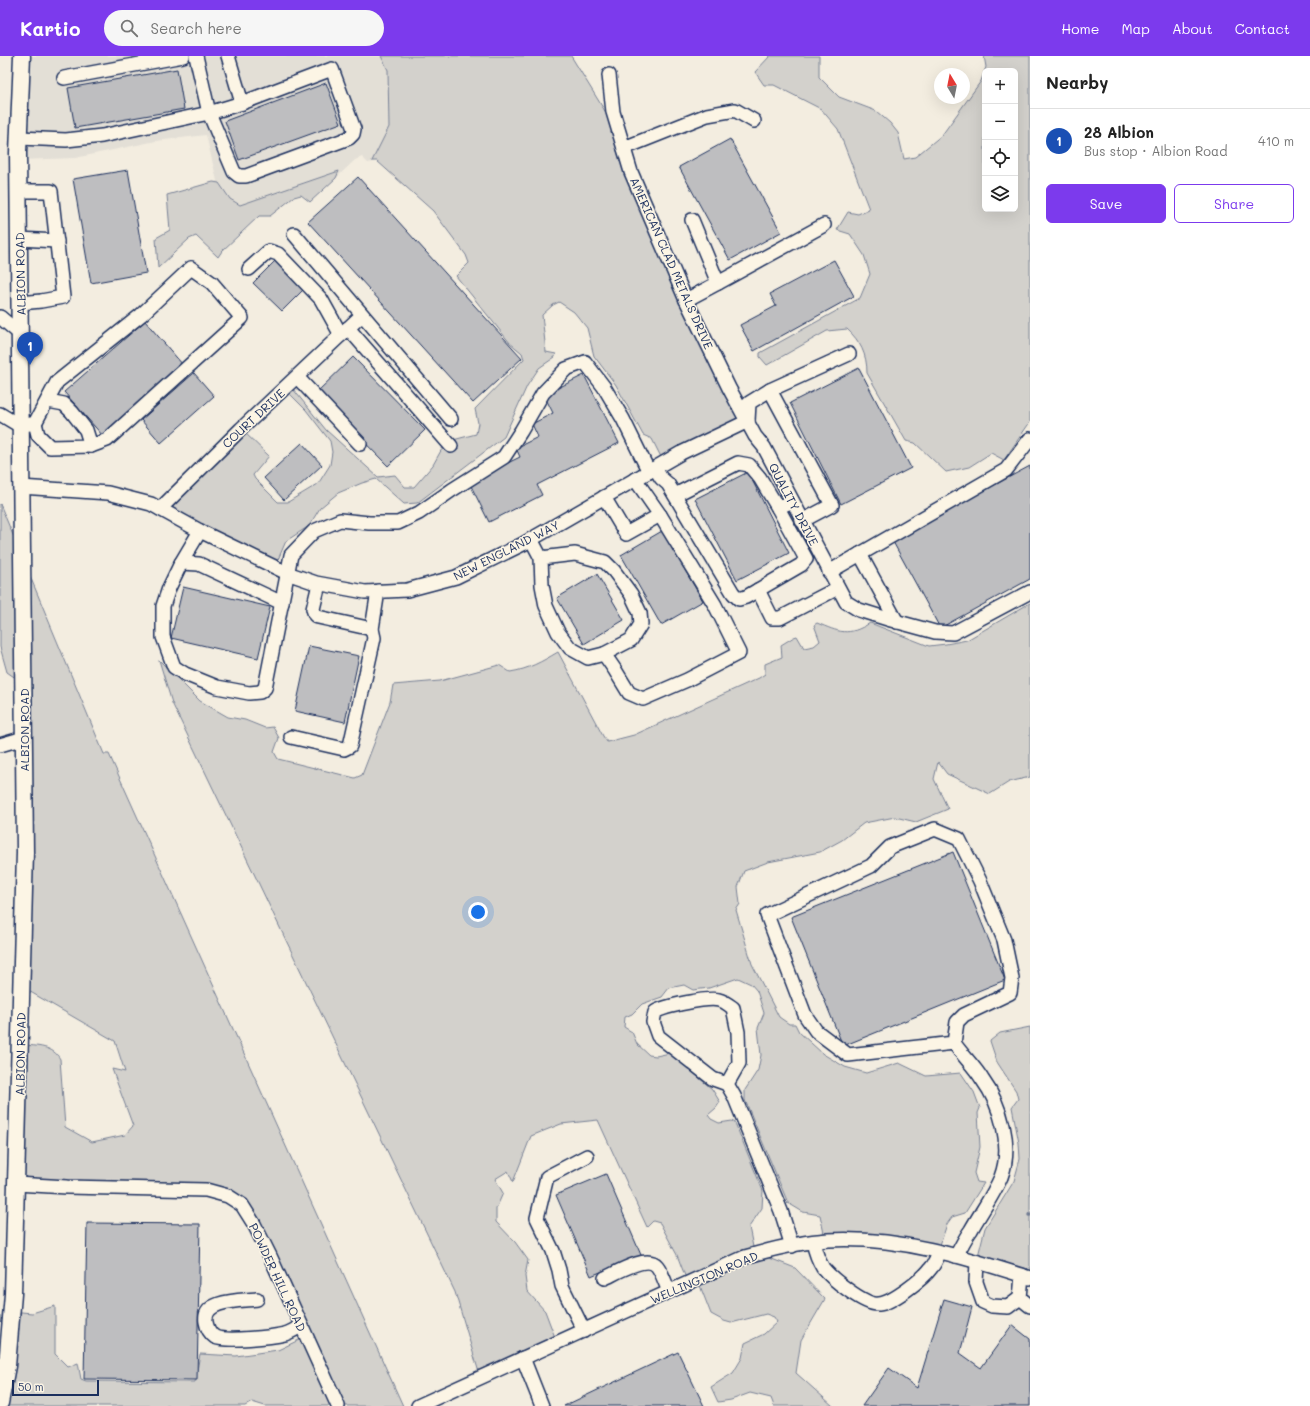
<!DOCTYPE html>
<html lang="en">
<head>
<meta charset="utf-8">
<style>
	body { margin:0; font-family:Mali,sans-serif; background:#f6f6f6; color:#222 }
	.controls { position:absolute; right:12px; top:12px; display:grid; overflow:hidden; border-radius:6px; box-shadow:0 4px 16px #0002 }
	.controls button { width:36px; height:36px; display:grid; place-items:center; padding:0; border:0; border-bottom:1px solid #e0e0e0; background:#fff; color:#222; font:20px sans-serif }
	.compass { position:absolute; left:934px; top:12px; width:36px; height:36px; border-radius:50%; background:#fff; box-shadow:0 4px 16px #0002; rotate:350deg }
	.scale { position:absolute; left:12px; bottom:10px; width:87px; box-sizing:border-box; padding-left:4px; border:2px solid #1b2f5e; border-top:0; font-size:11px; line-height:14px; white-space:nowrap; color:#1b2f5e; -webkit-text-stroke:3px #fcf5e5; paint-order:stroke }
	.you { position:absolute; left:478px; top:856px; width:14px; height:14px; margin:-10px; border:3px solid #fff; border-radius:50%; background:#1a73e8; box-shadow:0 0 0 6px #1a73e833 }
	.badge { display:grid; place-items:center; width:26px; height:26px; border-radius:50%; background:#7c3aed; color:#fff; font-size:13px; font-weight:700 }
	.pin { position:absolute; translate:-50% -33px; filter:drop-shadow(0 1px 2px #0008) }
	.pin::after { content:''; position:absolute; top:21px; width:14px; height:12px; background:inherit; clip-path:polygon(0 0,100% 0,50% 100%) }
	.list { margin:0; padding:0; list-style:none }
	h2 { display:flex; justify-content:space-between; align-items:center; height:52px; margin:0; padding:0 16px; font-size:17px }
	h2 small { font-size:13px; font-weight:400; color:#767676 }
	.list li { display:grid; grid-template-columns:26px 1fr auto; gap:12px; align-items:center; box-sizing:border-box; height:64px; padding:0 16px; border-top:1px solid #e0e0e0 }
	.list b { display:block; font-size:15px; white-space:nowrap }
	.list p { margin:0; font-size:13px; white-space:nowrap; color:#767676 }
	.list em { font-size:13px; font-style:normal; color:#767676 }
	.actions { display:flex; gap:8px; padding:12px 16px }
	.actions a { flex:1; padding:9px 0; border:1px solid #7c3aed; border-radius:6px; text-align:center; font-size:14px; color:#7c3aed }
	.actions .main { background:#7c3aed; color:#fff }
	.icon { flex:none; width:22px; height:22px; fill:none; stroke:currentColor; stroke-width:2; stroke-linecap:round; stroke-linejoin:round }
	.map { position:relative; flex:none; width:1030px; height:1350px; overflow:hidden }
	header { display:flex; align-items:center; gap:24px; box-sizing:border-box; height:56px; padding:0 20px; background:#7c3aed; color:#fff }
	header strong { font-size:19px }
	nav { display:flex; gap:22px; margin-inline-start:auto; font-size:14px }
	.search { width:280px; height:36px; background:#f6f6f6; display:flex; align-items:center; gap:10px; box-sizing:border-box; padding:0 14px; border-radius:22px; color:#767676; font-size:15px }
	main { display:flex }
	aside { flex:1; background:#fff }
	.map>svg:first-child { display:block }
	.built { fill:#e3dfd6 }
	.green { fill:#d3d1cc; stroke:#778095; fill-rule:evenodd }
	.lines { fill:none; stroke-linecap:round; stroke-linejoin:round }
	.stream { stroke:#707a91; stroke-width:3.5 }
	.building { fill:#bebec0; stroke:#1b2f5e }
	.minor-casing { stroke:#1b2f5e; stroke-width:16 }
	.major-casing { stroke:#1b2f5e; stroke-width:19 }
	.minor { stroke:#fcf5e5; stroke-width:13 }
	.major { stroke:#fcf5e5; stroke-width:16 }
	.labels { text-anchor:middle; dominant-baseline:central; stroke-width:3; stroke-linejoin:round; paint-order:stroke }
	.street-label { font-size:12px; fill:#1b2f5e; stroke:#fcf5e5 }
</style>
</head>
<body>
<header>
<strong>Kartio</strong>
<div class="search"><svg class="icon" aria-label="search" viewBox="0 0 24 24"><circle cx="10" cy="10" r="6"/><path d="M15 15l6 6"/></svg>Search here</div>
<nav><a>Home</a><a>Map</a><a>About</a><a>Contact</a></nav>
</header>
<main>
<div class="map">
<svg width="1030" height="1350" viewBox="0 0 1030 1350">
	<rect width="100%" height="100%" fill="#f3ede0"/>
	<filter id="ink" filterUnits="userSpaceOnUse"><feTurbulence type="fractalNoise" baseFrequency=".025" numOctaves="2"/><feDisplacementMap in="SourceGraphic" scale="8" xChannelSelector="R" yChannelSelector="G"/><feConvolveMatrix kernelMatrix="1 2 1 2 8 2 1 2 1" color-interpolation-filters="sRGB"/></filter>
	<g filter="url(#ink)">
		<polygon class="built" points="22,0 381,0 388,14 389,71 373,106 368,107 362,101 355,104 336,122 339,115 240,149 230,143 219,127 213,126 217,125 206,79 156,85 75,102 20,104"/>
		<g class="green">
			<polygon points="381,0 571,0 616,73 737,359 738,369 664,407 652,383 643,379 616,329 594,300 587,272 574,256 559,246 553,249 542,259 546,296 556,298 555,301 539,312 527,330 504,381 417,447 404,448 376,423 362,427 338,437 320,452 309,470 286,485 274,513 162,449 242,374 269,400 253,419 255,423 278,446 288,446 318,428 330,409 332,396 330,385 306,354 285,333 289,328 326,374 378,421 395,419 405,431 414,431 433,409 443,391 453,384 476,378 478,367 475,353 524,303 522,297 510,287 456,220 469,207 466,199 433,155 377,105 372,105 389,71 388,14"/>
			<path d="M770,0H819V21L839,41L876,55L890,67L898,77L904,103L915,101L942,79L981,25L986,11L984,0H1030V366L1004,404L991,397L969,411L946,416L915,387L906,385L867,317C867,298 860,285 847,273L827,275L767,309L760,301V297L860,242L870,218L864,199L850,178L837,174L848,156L858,158L869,153L838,73L821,53L774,29H764L755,16ZM985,15H1015V153H985Z"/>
			<polygon points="339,115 336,122 310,146 301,139 294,141 270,160 259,160 222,195 218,201 196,180 189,183 158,212 156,182 170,174 167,139 213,126 219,127 230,143 240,149"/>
			<path d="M0,448L104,698H109L403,1350H265L252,1346L245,1350H0L11,1255L32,1257L55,1250V1298L68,1311L78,1307L81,1323L86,1325L195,1326L200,1298L236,1300L278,1294L301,1283L252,1164L224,1137L22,1127L23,989C37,990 53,990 60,1003L65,1071L92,1086L125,1079L133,1070L112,1013L125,1016L115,985L27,934L24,628L7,616L0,591Z"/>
			<path d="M1030,547V721L1009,726L990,738L947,718L938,706L934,723L948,753L916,766L895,761L864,767L842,784L820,796L768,806L744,815L738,831L740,848L736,854L752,908L779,961L789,968H795L799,976L823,998L845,1011L866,1017L899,1007L926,1020L961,1017L974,1036L980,1052L978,1057L980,1091L974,1117L977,1126L984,1127L965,1157L952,1161L947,1168L938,1195L825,1182L820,1159L803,1156L788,1147L745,1044V1034L758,1014L761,999L758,972L764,957L757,935L751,928L738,922L709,932L693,934L684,929L669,932L662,941L642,948L632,958L625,961L624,971L632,976L637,988L649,999L656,1000L670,997L712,1033L720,1046L716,1052L708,1059L711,1063L719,1067L732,1065L735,1067L763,1135L762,1152L749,1171L754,1196L795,1212L825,1243L801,1284L796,1317L833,1350H774L771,1342L750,1337L731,1344L718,1346L711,1331L733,1317L742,1302L745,1287L764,1278L777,1266L774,1261L766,1258L731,1267L724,1265L711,1258L697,1222L687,1225L677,1199L660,1167L653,1165L647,1171L598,1064L561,1068L531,1080L513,1126L508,1115L495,1123L503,1137L496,1153V1166L515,1186L528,1204L525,1220L527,1235L545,1255L556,1284L480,1320L455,1236L172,647L159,604L200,645L228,661L245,664L265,672L273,671L279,682L274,696L278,703L355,722L362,719L390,646L393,629L440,625L499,609L510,616C529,613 541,606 558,596L603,680L607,686L634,679L759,622L765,618V608L782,601L781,589L794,581L797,580L804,592L814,590L820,585L814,569L817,567C839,576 848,581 870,567L929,590L946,588L967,584Z"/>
			<polygon points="1030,971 1030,1221 977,1204 985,1172 1014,1125 1020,1103 1019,1087 1012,1051 1018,1043 1016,1035 997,1006 990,985 1000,977"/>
		</g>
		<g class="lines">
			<polyline class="stream" points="1029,1159 1030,1159"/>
		</g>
		<g class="building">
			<polygon points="177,13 184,53 75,72 68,32"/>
			<polygon points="326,27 341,67 239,104 225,65"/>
			<polygon points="730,83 781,176 730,204 679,111"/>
			<polygon points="128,114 146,217 91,227 73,123"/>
			<polygon points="358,121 522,302 473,347 308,166"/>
			<polygon points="834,204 854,240 754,295 740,269 776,250 770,238"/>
			<polygon points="275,205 304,233 282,255 253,227"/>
			<polygon points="145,265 183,309 103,380 64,336"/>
			<polygon points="353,301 425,374 388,410 316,337"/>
			<polygon points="859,312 911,412 841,448 790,347"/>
			<polygon points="194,317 214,340 161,387 141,364"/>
			<polygon points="584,319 619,387 537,429 542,439 489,466 469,426 520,401 516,392 538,381 532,368 553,357 544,339"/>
			<polygon points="302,387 322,409 284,444 264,422"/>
			<polygon points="1030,410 1030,523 940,572 892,484"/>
			<polygon points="748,416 789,497 737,524 695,443"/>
			<polygon points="662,475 703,545 661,569 621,499"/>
			<polygon points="597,518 624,564 584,588 557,542"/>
			<polygon points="183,531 270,551 258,602 171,582"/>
			<polygon points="309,590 359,600 345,666 295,655"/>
			<polygon points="953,796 1005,924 843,990 791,861"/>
			<polygon points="606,1118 641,1199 591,1220 556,1139"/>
			<polygon points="87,1167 200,1168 197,1324 84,1323"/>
			<polygon points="944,1243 972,1251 960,1297 981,1312 1012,1269 1030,1283 1030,1350 862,1350 889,1312 917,1332"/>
			<polygon points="678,1296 704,1350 564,1350"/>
		</g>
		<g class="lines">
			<defs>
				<g id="minor">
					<polyline points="228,0 242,47"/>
					<polygon points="332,13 354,73 353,78 349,82 246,120 239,120 234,116 209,57 242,47"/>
					<polyline points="609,19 613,56 631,116 686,244 729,332 755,380 764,391 846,546 859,554 891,564 935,576 953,577 1030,536"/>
					<polyline points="64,22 183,0"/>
					<polyline points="19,82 66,84 102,80 209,57 196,0"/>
					<polyline points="624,92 707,59 735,54 754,65"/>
					<polyline points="19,135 51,135 63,241 41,245 20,247"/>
					<polyline points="294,178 451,363"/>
					<polyline points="19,183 57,185"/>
					<polyline points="249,213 269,195 278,198 321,243 341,279"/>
					<polyline points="718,227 824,169"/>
					<polyline points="686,244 718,227 692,164"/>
					<polyline points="0,261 20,278"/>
					<polyline points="348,272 451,390"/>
					<polyline points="297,321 360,388"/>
					<polyline points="770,334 832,449 802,465"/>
					<polyline points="0,358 20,370 35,367 57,326 141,259 191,212 212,227 242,262 107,384 91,390"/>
					<polyline points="748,365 749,347 770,334 849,298"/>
					<polyline points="35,367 38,379 50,391 91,390 86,374 72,356 64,348 48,345"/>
					<polyline points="655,412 661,422 668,428 733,537 739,543 746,541 801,509 806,503 778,452 792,445"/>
					<polyline points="21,431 108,437 151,448 200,475 287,517 316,527 365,536 407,534 456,521 523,488 681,397 748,365"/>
					<polyline points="675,439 738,407 749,409 760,422 778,452"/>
					<polyline points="604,441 626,478 660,459 635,423"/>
					<polyline points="160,453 241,373 362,259"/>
					<polyline points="200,475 181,507 169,532 163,550 163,581 174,611 185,618 217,631 249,637 260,636 265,632 291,499 314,475 340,464 369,467 398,467 419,457 452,434 504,401 521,375 543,337 566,313 585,306 604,331 623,363 649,416"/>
					<polyline points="531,483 541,502 542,529 546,550 558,576 570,592 588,602 604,598 631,584 641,568 640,557 631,538 614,515 605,506 575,498 541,502"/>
					<polyline points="860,498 897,566"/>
					<polyline points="181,507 199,508 282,547"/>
					<polyline points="829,516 1006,414 1030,383"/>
					<polyline points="319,528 313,553 315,559 318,561 372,573"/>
					<polyline points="758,534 772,562 780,562 838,532"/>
					<polyline points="604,598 615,614 629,637 643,643 687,624 739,597 715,549 660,459"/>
					<polyline points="291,681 344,693 350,690 374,582 372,573 378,535"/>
					<polyline points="0,689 24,682"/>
					<path d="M954,987L848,999L816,975L805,959L767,859L871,810L890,791L935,773L959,783L980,825L1004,884L1012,922L1010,937L964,959L957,966L954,987C963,1000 974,1010 982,1023C1001,1049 1013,1090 1001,1121C993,1140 981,1156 971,1174C965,1182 961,1191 956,1200"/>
					<path d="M727,1028L739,1007L738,976L733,952C729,949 724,945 719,944C708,941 665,950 655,956L653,966L658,980L713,1023L727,1028L734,1040L781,1155L792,1190"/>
					<polyline points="16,1128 67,1131 206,1134 228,1140 242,1149 254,1168 270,1200 338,1350"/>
					<path d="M813,1186C815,1195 818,1204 823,1212C831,1222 865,1250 879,1248C892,1247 923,1223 931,1212C935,1208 937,1201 940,1196"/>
					<polyline points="977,1206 976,1226 983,1246 992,1250 1008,1251 1020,1242"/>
					<polyline points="1022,1219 1020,1242 1030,1250"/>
					<path d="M605,1222C616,1217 647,1198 657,1210C662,1216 665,1227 669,1235"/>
					<path d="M257,1243C242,1245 202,1243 206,1266C207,1272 209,1277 215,1281C226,1286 272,1281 285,1278C291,1276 296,1273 301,1270"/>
					<polyline points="584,1275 562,1230 559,1214 553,1195 537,1162 547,1121 587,1100"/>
					<polyline points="523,1302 542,1350"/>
					<path d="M418,1350L745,1201C772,1193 800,1186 828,1184C897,1180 965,1201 1030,1222"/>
				</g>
				<polyline id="major" points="0,1347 7,1310 13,1238 25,796 18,97 22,0"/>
			</defs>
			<use href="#minor" class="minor-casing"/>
			<use href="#major" class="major-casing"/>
			<use href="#minor" class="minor"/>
			<use href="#major" class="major"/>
		</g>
	</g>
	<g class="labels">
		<g class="street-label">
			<text transform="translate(672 207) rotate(66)">AMERICAN CLAD METALS DRIVE</text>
			<text transform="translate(20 218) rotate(-91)">ALBION ROAD</text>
			<text transform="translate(253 362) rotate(-43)">COURT DRIVE</text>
			<text transform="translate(794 448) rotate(62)">QUALITY DRIVE</text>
			<text transform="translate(506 494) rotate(-27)">NEW ENGLAND WAY</text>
			<text transform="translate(24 674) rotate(-90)">ALBION ROAD</text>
			<text transform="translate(20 998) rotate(-89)">ALBION ROAD</text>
			<text transform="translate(278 1221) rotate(65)">POWDER HILL ROAD</text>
			<text transform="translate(704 1221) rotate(-23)">WELLINGTON ROAD</text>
		</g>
	</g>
</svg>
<div class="controls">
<button>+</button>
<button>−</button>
<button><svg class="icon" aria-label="locate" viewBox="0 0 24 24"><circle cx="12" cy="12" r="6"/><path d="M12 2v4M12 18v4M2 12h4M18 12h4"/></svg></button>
<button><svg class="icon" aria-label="layers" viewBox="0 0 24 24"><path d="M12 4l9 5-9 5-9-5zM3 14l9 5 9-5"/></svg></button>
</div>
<svg class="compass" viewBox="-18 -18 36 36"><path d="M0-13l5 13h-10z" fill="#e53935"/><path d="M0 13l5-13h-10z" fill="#767676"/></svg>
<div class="scale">50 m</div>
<div class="you"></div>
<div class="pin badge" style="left:30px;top:309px;background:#1a4fb4">1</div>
</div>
<aside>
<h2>Nearby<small></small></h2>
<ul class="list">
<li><span class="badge" style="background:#1a4fb4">1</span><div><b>28 Albion</b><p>Bus stop · Albion Road</p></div><em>410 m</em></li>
</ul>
<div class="actions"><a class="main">Save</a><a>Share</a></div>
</aside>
</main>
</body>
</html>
